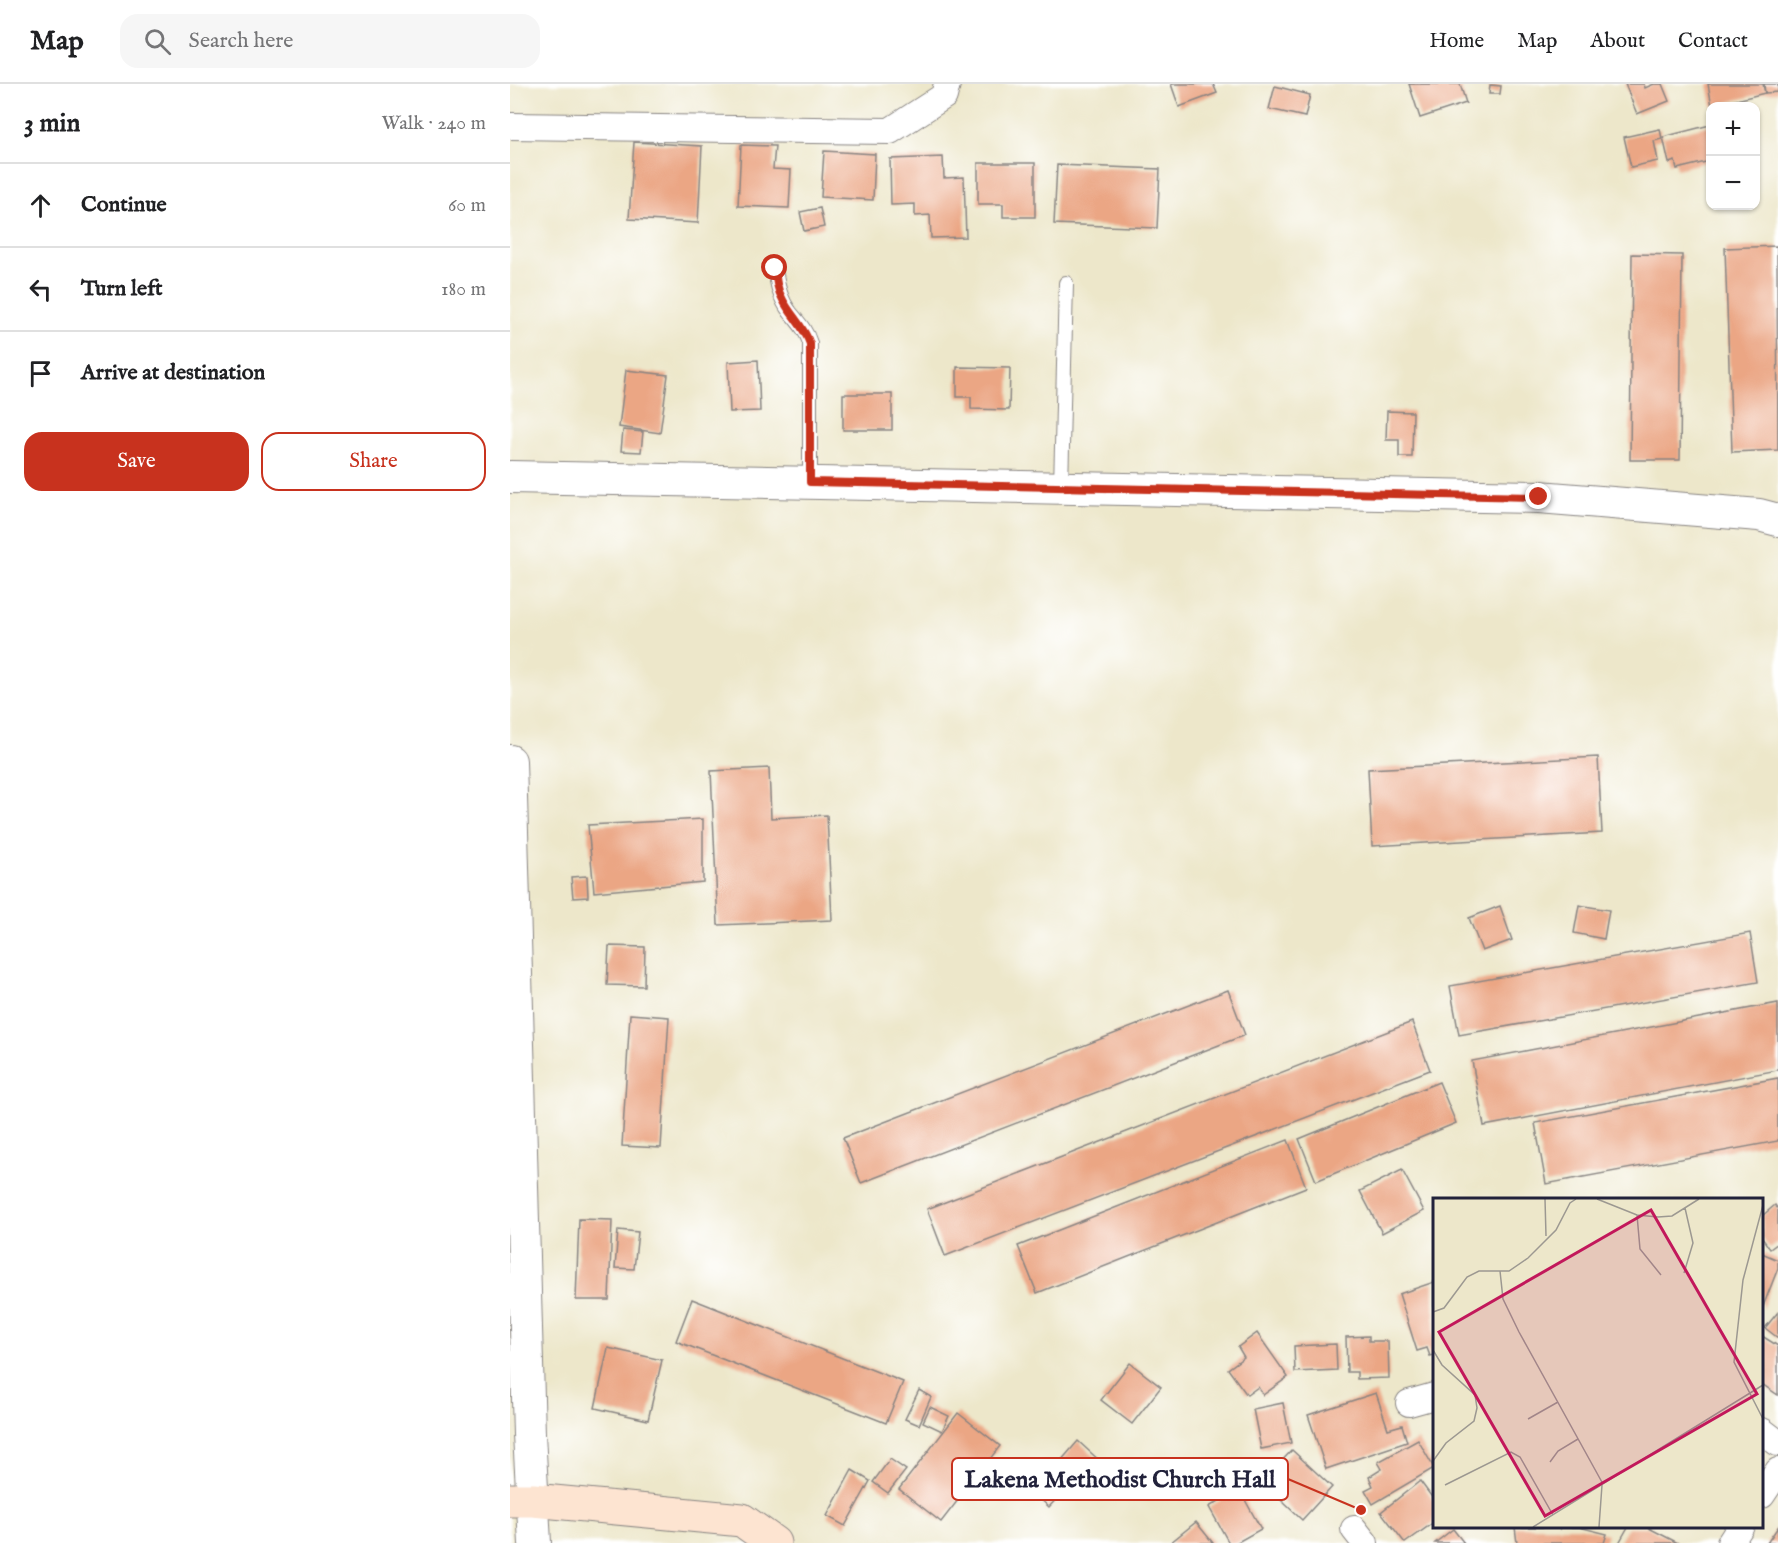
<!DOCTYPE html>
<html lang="en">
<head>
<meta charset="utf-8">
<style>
	body { margin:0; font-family:"IM FELL English",serif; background:#f6f6f6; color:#202124 }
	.controls { position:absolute; right:18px; top:18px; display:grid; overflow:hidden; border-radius:12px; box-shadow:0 2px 4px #0004 }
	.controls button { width:54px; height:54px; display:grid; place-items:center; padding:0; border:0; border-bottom:2px solid #e0e0e0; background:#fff; color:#202124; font:30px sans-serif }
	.stop { position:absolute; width:18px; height:18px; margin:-14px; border:4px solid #c8321e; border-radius:50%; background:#fff }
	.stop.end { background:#c8321e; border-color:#fff; box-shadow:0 2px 6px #0008 }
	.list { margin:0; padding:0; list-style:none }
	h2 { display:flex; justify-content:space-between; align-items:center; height:78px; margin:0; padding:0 24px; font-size:26px }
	h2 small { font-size:20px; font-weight:400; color:#757577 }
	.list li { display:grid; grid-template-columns:39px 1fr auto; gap:18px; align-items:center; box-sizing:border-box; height:84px; padding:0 24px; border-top:2px solid #e0e0e0 }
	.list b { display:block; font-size:22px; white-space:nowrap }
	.list em { font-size:20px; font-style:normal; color:#757577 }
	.actions { display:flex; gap:12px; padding:18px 24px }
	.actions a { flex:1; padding:14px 0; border:2px solid #c8321e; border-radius:18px; text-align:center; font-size:21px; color:#c8321e }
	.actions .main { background:#c8321e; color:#fff }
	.icon { flex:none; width:33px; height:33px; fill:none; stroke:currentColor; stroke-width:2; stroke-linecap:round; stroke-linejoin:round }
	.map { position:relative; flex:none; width:1268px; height:1459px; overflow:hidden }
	header { display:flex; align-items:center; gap:36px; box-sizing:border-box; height:84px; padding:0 30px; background:#fff; border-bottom:2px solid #e0e0e0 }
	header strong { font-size:28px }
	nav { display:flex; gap:33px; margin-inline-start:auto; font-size:21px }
	.search { width:420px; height:54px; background:#f6f6f6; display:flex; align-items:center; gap:15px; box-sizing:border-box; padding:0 21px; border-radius:18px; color:#757577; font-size:22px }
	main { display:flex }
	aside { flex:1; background:#fff }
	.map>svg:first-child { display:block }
	.building { fill:#eba684 }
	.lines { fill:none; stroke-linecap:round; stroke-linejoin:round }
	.service-casing { stroke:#888482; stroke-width:16 }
	.minor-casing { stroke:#888482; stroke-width:28 }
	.tertiary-casing { stroke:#888482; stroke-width:34 }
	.secondary-casing { stroke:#888482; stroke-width:35 }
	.service { stroke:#fff; stroke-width:14 }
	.minor { stroke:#fff; stroke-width:26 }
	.tertiary { stroke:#fff; stroke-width:32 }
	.secondary { stroke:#fde4d1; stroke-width:33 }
	.route { stroke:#c8321e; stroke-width:8 }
	.inset-road { fill:none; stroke:#9c9891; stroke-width:1.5 }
	.view { fill:#c2185b; fill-opacity:0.15; stroke:#c2185b; stroke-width:3 }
	.inset-edge { fill:none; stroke:#22223b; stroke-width:3 }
	.leader { fill:none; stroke:#c8321e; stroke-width:2 }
	.callout-dot { fill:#c8321e; stroke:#fff; stroke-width:2 }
	.callout { fill:#fff; stroke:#c8321e; stroke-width:2 }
	.callout-label { font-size:24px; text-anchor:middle; font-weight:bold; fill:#22223b }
</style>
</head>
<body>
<header>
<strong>Map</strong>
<div class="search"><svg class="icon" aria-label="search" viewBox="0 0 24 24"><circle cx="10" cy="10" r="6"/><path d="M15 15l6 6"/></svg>Search here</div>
<nav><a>Home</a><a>Map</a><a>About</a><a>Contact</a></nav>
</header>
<main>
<aside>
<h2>3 min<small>Walk · 240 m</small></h2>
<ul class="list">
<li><svg class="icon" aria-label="ahead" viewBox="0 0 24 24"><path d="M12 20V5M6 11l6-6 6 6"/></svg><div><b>Continue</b></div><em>60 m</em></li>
<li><svg class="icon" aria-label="left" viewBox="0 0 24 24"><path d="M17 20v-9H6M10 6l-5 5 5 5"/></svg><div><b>Turn left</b></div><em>180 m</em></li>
<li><svg class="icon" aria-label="arrive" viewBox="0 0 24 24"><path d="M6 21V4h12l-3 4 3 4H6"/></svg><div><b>Arrive at destination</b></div></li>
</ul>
<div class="actions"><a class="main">Save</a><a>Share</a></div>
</aside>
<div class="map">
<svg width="1268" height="1459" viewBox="0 0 1268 1459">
	<rect width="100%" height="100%" fill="#fff"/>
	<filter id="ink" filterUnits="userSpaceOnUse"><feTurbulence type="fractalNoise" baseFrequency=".0167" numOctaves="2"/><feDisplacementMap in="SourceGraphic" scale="12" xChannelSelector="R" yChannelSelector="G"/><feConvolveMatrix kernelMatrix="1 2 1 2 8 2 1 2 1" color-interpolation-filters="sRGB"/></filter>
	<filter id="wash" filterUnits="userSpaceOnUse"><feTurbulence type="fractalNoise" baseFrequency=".008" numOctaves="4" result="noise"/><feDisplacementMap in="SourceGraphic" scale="24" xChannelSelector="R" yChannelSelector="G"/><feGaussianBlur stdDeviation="1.35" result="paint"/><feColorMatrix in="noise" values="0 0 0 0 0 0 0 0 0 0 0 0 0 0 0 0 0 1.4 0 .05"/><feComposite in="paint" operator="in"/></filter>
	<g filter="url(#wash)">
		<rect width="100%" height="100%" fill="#ede7ca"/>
		<g id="blocks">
			<g class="building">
				<polygon points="661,0 703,0 707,9 669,23"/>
				<polygon points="899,0 950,0 956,19 910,34"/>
				<polygon points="1115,0 1134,0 1135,4 1144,0 1152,0 1159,17 1127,30"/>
				<polygon points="1198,0 1253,0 1255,9 1202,22"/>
				<polygon points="1254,0 1268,0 1268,8 1255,9"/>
				<polygon points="980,1 991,2 990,10 979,10"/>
				<polygon points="765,2 800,11 795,33 759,25"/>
				<polygon points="1200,41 1200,77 1167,85 1165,77 1159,79 1153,53"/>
				<polygon points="1150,45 1152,55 1144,57 1148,77 1121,83 1114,53"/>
				<polygon points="124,58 192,62 188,139 119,135"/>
				<polygon points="231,61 265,62 263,85 281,86 279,124 228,122"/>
				<polygon points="314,67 365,70 363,116 311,113"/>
				<polygon points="433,73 434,94 454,93 456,153 421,154 420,131 405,132 405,120 381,121 380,75"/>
				<polygon points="468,79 525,79 525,133 493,133 493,120 468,120"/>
				<polygon points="547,81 650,85 647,144 544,140"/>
				<polygon points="310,124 314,143 294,147 290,128"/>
				<polygon points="1267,162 1268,366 1222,368 1215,164"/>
				<polygon points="1122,170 1172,171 1170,376 1120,376"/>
				<polygon points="248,276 250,327 220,328 218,278"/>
				<polygon points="447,283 500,284 499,326 461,325 461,313 447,313"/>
				<polygon points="116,286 158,291 150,349 109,343"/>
				<rect x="333" y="310" width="49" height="36"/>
				<polygon points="877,327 903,328 902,373 889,373 889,356 876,356"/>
				<polygon points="113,346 133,348 131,368 111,367"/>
				<polygon points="1088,673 1092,749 862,762 858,685"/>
				<polygon points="259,684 261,734 317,731 322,836 208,841 201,687"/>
				<polygon points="193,735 193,798 84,808 78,741"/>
				<polygon points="77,792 78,813 63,814 61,793"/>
				<polygon points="1069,821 1099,826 1094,855 1064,849"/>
				<polygon points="990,822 1002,856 972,867 959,834"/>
				<polygon points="1240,849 1248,898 949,951 940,902"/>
				<polygon points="99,862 135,863 134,902 97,901"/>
				<polygon points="718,906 735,951 351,1099 333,1054"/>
				<polygon points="1268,919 1268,986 974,1042 962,977"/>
				<polygon points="120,930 159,933 151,1064 112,1062"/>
				<polygon points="902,938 920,986 435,1172 417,1125"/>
				<polygon points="1268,994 1268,1057 1036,1100 1025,1039"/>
				<polygon points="929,998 946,1039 806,1097 789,1055"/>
				<polygon points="778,1056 796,1103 527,1209 508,1162"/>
				<polygon points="892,1086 914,1127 872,1149 850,1107"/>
				<polygon points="1265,1121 1268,1125 1268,1159 1260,1165 1252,1154 1252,1132"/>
				<polygon points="69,1135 102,1136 99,1216 66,1216"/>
				<polygon points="108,1146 128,1148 124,1185 105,1184"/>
				<polygon points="1252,1169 1268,1176 1268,1184 1252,1225"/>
				<polygon points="924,1198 924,1271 920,1272 917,1264 907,1267 889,1210"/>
				<polygon points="182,1215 393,1298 376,1339 166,1257"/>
				<polygon points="1268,1228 1268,1254 1255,1244"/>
				<polygon points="747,1249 778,1293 753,1311 748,1303 737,1311 718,1285 734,1273 728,1263"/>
				<polygon points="859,1252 859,1257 878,1257 879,1294 847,1295 847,1288 837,1288 836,1253"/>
				<polygon points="1252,1252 1268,1262 1268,1311 1252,1300"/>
				<polygon points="826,1260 827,1286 785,1288 784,1262"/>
				<polygon points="98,1264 152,1276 138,1336 85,1324"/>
				<polygon points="620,1279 651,1303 622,1340 591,1316"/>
				<polygon points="409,1306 421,1313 409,1341 395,1335"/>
				<polygon points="866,1309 878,1345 892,1341 897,1358 816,1385 798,1331"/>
				<polygon points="773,1319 781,1359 751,1365 743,1325"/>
				<polygon points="420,1323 439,1332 432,1347 413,1338"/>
				<polygon points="448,1329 490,1362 431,1438 389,1405"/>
				<polygon points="908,1356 924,1384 863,1420 855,1406 863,1402 859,1393 872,1385 868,1378"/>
				<polygon points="568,1357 591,1378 573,1399 550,1378"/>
				<polygon points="782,1366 822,1403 792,1436 752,1398"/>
				<polygon points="380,1375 396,1386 378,1409 363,1398"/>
				<polygon points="342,1386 360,1397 335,1442 317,1432"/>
				<polygon points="537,1397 551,1410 539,1423 525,1410"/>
				<polygon points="910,1397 924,1416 924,1438 895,1459 871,1428"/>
				<polygon points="729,1405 751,1445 726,1459 719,1459 699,1423"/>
				<polygon points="686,1438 703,1459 660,1459"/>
				<polygon points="1005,1443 1049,1443 1050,1445 1051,1443 1069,1443 1097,1450 1094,1459 1007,1459"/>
				<polygon points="1118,1443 1137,1443 1168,1459 1109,1459"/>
				<polygon points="1268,1443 1268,1459 1257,1459"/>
				<polygon points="943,1445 954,1459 925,1459"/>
			</g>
		</g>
	</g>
	<g filter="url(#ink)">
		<use href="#blocks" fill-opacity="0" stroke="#888482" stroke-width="1.5"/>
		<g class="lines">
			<defs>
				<g id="service">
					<path d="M265,184C267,200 270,215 280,228C289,239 296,246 300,259V398"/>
					<polyline points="551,403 556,199"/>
				</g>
				<g id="minor">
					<polyline points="0,42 380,47 434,12 437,0"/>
					<polyline points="899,1319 924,1312"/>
					<polyline points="1252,1347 1268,1359"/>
					<polyline points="1252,1411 1268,1387"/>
					<polyline points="844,1445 855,1459"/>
					<polyline points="1220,1459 1231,1442"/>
				</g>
				<g id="tertiary">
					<polyline points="0,393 1029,413 1249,431 1268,436"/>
					<polyline points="0,677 19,1350 25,1459"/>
				</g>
				<polyline id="secondary" points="0,1416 23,1416 232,1436 264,1459"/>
			</defs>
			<use href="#service" class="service-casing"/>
			<use href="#minor" class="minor-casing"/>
			<use href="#tertiary" class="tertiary-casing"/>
			<use href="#secondary" class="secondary-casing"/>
			<use href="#service" class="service"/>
			<use href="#minor" class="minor"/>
			<use href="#tertiary" class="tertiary"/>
			<use href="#secondary" class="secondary"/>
		</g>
	</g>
	<g class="lines" filter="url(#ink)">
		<path class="route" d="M265,184C266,195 267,206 273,216C281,232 294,242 300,260V398L1029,413"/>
	</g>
	<g transform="translate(923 1114)">
		<rect width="330" height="330" fill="#ede7ca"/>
		<path class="inset-road" d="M112,1L113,38M164,1L204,17L225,19L239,18L266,1M330,7L310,82L301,164L330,221M204,17L207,51L228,77M67,73L70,101L86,134L170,286M251,75L260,45L252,10M0,114L11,110L34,79L46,73H76L95,60L123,32L137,5L143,1M0,152L9,167L42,197L44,210L41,223L13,245L0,263M95,221L125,204M117,264L125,253L145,241M12,287L78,254L87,259L120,317M100,329L330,187M166,329L169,287"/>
		<path class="view" d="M218,12L324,196L112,318L6,134Z"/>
		<rect width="330" height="330" class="inset-edge"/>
	</g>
	<path class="leader" d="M851 1426L778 1395"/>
	<circle class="callout-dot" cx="851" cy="1426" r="6"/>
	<rect class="callout" x="442" y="1374" width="336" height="42" rx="6"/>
	<g class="callout-label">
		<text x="610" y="1403">Lakena Methodist Church Hall</text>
	</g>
</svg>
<div class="controls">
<button>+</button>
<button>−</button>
</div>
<div class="stop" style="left:265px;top:184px"></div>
<div class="stop end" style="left:1029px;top:413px"></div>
</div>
</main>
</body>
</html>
